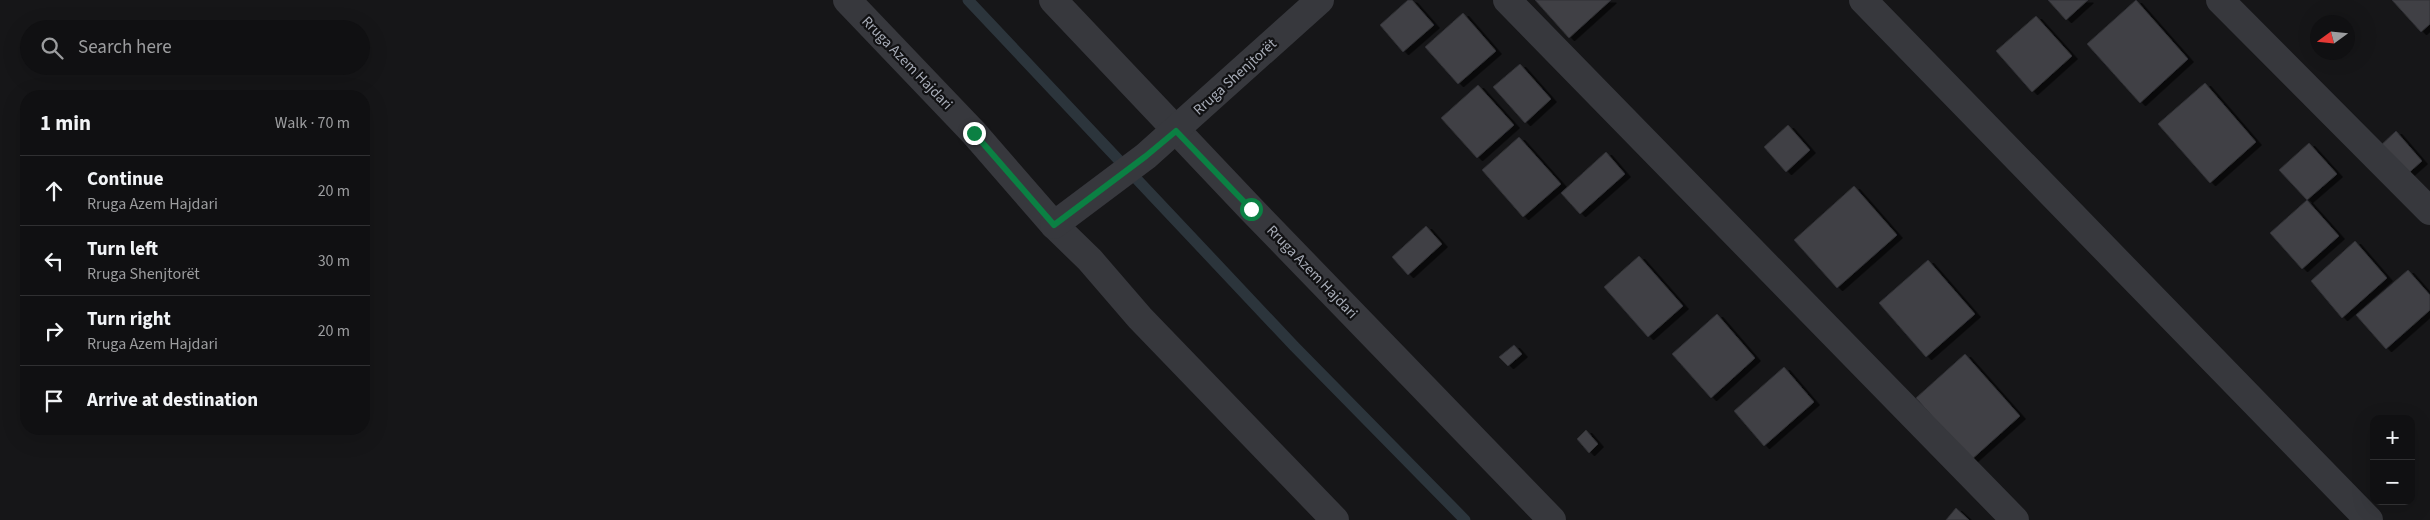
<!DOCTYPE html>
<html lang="en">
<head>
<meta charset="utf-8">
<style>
	body { margin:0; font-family:"Source Sans 3",sans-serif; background:#1e1e20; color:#f1f3f6 }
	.controls { position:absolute; right:15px; bottom:15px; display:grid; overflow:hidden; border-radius:10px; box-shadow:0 5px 20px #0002 }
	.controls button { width:45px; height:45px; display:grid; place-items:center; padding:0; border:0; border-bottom:1px solid #303032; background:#101012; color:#f1f3f6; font:25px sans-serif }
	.compass { position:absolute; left:2310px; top:15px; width:45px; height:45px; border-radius:50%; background:#101012; box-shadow:0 5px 20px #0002; rotate:255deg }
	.stop { position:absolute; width:15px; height:15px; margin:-11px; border:4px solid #0b8043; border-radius:50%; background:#fff }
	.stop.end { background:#0b8043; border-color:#fff; box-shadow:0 1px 5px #0008 }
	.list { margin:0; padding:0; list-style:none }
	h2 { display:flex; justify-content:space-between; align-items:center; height:65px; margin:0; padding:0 20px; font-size:21px }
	h2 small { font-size:16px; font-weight:400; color:#9c9d9f }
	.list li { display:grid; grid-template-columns:32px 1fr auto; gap:15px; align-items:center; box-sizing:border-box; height:70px; padding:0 20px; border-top:1px solid #303032 }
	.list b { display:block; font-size:19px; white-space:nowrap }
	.list p { margin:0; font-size:16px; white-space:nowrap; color:#9c9d9f }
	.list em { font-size:16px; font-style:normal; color:#9c9d9f }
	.icon { flex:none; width:28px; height:28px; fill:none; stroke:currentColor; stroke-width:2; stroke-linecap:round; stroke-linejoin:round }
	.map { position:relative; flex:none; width:2430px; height:520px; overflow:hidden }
	.search { position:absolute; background:#101012; box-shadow:0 5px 20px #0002; left:20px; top:20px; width:350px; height:55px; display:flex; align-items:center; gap:12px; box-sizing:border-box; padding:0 18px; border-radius:28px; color:#9c9d9f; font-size:19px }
	.panel { position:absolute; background:#101012; box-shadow:0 5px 20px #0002; left:20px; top:90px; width:350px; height:345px; border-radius:20px }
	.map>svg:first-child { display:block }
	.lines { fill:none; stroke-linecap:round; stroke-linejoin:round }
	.stream { stroke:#2c353c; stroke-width:11 }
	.building { fill:#404145; stroke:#303034; filter:url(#shadow) }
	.minor { stroke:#37383d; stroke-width:28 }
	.route { stroke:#0b8043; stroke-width:6 }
	.labels { text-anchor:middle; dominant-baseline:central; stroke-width:4.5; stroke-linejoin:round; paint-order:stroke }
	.street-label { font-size:15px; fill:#a8adb8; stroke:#111113 }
</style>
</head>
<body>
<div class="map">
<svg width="2430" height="520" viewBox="0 0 2430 520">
	<defs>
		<filter id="shadow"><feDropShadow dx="5.5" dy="3" stdDeviation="0" flood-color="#0009"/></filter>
	</defs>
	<rect width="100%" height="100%" fill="#161618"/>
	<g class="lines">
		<polyline class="stream" points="968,0 1294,346 1465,520"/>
	</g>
	<g class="building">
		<polygon points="1408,0 1412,0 1434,25 1403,52 1380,25"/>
		<polygon points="1535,0 1611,0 1569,38"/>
		<polygon points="2048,0 2088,0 2066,20"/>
		<polygon points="2136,0 2188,59 2140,103 2087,44"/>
		<polygon points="2392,0 2430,0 2430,24 2421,32"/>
		<polygon points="1463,13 1496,51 1458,84 1425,47"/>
		<polygon points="2036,16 2072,56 2032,92 1996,51"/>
		<polygon points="1520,64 1551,99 1525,123 1493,87"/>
		<polygon points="2205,83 2256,142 2210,183 2158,124"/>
		<polygon points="1478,85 1514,125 1477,158 1441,118"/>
		<polygon points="1788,125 1810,150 1786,172 1764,147"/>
		<polygon points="2396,131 2422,161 2404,177 2378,148"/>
		<polygon points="1519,137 1561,184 1523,217 1482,170"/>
		<polygon points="2309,143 2337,174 2307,200 2279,170"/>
		<polygon points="1606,152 1625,174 1580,214 1561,193"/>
		<polygon points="1854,186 1897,235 1837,288 1794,240"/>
		<polygon points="2307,200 2339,236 2302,269 2270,233"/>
		<polygon points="1426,226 1442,244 1408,275 1392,257"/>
		<polygon points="2355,241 2387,278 2342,318 2311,281"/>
		<polygon points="1639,256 1683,306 1648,337 1604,287"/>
		<polygon points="1928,260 1975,314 1926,357 1879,303"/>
		<polygon points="2408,270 2430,295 2430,310 2386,349 2356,315"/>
		<polygon points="1717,314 1755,358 1711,398 1672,354"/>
		<polygon points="1514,345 1522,354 1508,366 1499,357"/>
		<polygon points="1965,354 2020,416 1971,460 1916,398"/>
		<polygon points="1784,367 1814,402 1764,446 1734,411"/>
		<polygon points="1586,430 1598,444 1589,453 1577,439"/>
		<polygon points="1956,508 1969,520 1946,520"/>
	</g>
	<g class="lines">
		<g class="minor">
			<polyline points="847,0 974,133 1054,225 1090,260 1140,318 1335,520"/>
			<polyline points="1053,0 1251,209 1552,520"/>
			<polyline points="1507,0 2015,520"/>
			<polyline points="1863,0 2369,520"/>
			<polyline points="2220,0 2430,211"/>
			<polyline points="1054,225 1146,156 1320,0"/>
		</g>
	</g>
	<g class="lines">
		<polyline class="route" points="974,133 1054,225 1146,156 1176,131 1251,209"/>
	</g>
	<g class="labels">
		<g class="street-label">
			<text transform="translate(907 63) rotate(46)">Rruga Azem Hajdari</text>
			<text transform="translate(1235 77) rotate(-42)">Rruga Shenjtorët</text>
			<text transform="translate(1312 272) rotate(46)">Rruga Azem Hajdari</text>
		</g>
	</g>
</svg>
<div class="controls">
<button>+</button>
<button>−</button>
</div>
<svg class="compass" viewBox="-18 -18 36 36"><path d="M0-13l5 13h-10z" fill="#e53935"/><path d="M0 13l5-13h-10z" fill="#9c9d9f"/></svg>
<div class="stop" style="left:1251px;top:209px"></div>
<div class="stop end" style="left:974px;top:133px"></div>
<div class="search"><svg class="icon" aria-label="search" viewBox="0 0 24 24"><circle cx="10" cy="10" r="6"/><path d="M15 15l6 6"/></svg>Search here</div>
<section class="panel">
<h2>1 min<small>Walk · 70 m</small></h2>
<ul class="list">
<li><svg class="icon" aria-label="ahead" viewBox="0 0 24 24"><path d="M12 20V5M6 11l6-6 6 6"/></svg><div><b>Continue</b><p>Rruga Azem Hajdari</p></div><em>20 m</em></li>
<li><svg class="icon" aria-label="left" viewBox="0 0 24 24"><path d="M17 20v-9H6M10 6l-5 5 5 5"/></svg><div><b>Turn left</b><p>Rruga Shenjtorët</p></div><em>30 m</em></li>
<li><svg class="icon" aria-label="right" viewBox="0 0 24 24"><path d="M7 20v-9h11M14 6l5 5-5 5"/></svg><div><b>Turn right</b><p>Rruga Azem Hajdari</p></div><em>20 m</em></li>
<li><svg class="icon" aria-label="arrive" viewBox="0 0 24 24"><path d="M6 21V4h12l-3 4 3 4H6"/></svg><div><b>Arrive at destination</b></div></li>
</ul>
</section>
</div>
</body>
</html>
